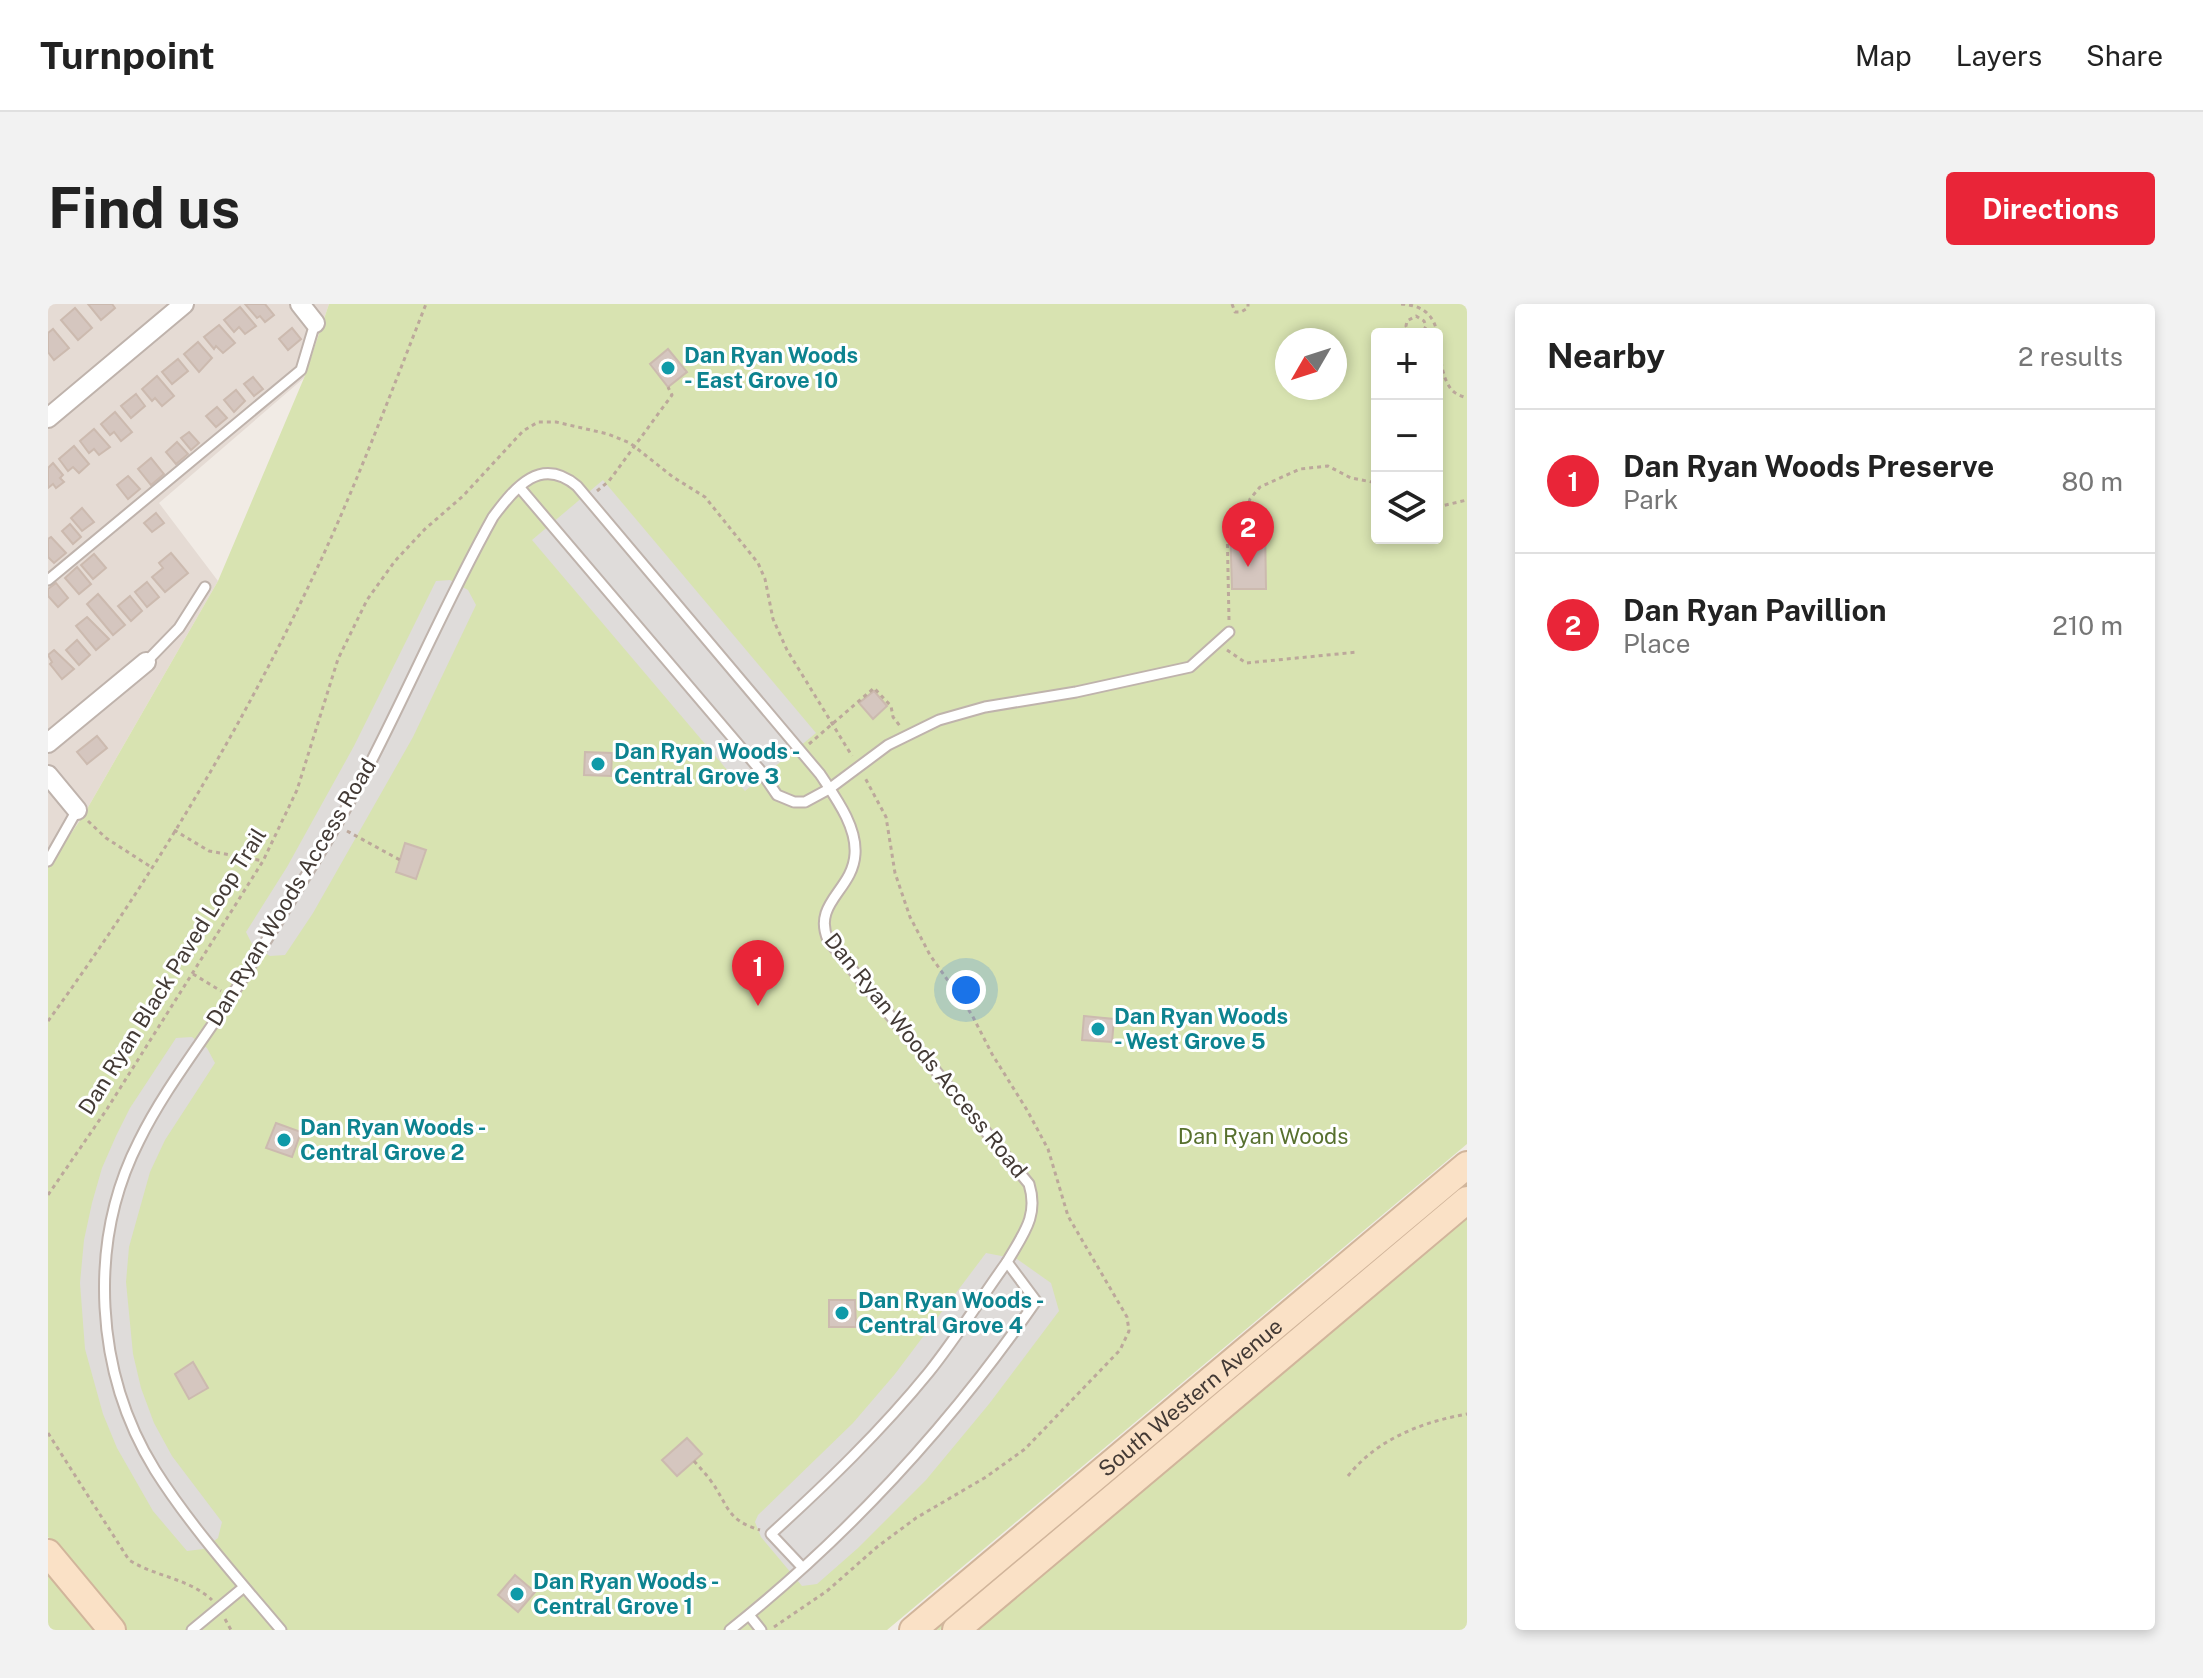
<!DOCTYPE html>
<html lang="en">
<head>
<meta charset="utf-8">
<style>
	body { margin:0; font-family:"Public Sans",sans-serif; background:#f2f2f2; color:#222 }
	.controls { position:absolute; right:24px; top:24px; display:grid; overflow:hidden; border-radius:8px; box-shadow:0 4px 12px #0003 }
	.controls button { width:72px; height:72px; display:grid; place-items:center; padding:0; border:0; border-bottom:2px solid #e0e0e0; background:#fff; color:#222; font:40px sans-serif }
	.compass { position:absolute; left:1227px; top:24px; width:72px; height:72px; border-radius:50%; background:#fff; box-shadow:0 4px 12px #0003; rotate:231deg }
	.you { position:absolute; left:918px; top:686px; width:28px; height:28px; margin:-20px; border:6px solid #fff; border-radius:50%; background:#1a73e8; box-shadow:0 0 0 12px #1a73e833 }
	.badge { display:grid; place-items:center; width:52px; height:52px; border-radius:50%; background:#e92538; color:#fff; font-size:26px; font-weight:700 }
	.pin { position:absolute; translate:-50% -66px; filter:drop-shadow(0 2px 4px #0008) }
	.pin::after { content:''; position:absolute; top:42px; width:28px; height:24px; background:inherit; clip-path:polygon(0 0,100% 0,50% 100%) }
	.list { margin:0; padding:0; list-style:none }
	h2 { display:flex; justify-content:space-between; align-items:center; height:104px; margin:0; padding:0 32px; font-size:34px }
	h2 small { font-size:26px; font-weight:400; color:#767676 }
	.list li { display:grid; grid-template-columns:52px 1fr auto; gap:24px; align-items:center; box-sizing:border-box; height:144px; padding:0 32px; border-top:2px solid #e0e0e0 }
	.list b { display:block; font-size:30px; white-space:nowrap }
	.list p { margin:0; font-size:26px; white-space:nowrap; color:#767676 }
	.list em { font-size:26px; font-style:normal; color:#767676 }
	.icon { flex:none; width:44px; height:44px; fill:none; stroke:currentColor; stroke-width:2; stroke-linecap:round; stroke-linejoin:round }
	.map { position:relative; flex:none; width:1419px; height:1326px; overflow:hidden; border-radius:8px }
	header { display:flex; align-items:center; gap:48px; box-sizing:border-box; height:112px; padding:0 40px; background:#fff; border-bottom:2px solid #e0e0e0 }
	header strong { font-size:38px }
	nav { display:flex; gap:44px; margin-inline-start:auto; font-size:28px }
	.intro { display:flex; align-items:center; justify-content:space-between; box-sizing:border-box; height:192px; padding:0 48px }
	h1 { margin:0; font-size:56px }
	.button { padding:20px 36px; border-radius:8px; background:#e92538; color:#fff; font-size:28px; font-weight:700 }
	main { display:flex; gap:48px; padding:0 48px }
	aside { flex:1; background:#fff; border-radius:8px; box-shadow:0 4px 12px #0003 }
	.map>svg:first-child { display:block }
	.residential { fill:#e5dbd4 }
	.green { fill:#d8e3b1; fill-rule:evenodd }
	.parking { fill:#dfdcda }
	.building { fill:#d5c6bf; stroke:#ccbaaf; stroke-width:2 }
	.lines { fill:none; stroke-linecap:round; stroke-linejoin:round }
	.lane-casing { stroke:#bfb3ac; stroke-width:13 }
	.street-casing { stroke:#bfb3ac; stroke-width:22 }
	.secondary-casing { stroke:#d1b59b; stroke-width:30 }
	.path { stroke:#bca89b; stroke-width:3; stroke-dasharray:4 4; stroke-linecap:butt }
	.lane { stroke:#fff; stroke-width:9 }
	.street { stroke:#fff; stroke-width:18 }
	.secondary { stroke:#fae1c6; stroke-width:26 }
	.culture-dot { fill:#0f9aa8; stroke:#fff; stroke-width:3 }
	.labels { text-anchor:middle; dominant-baseline:central; stroke-width:6; stroke-linejoin:round; paint-order:stroke }
	.culture-label { font-size:22px; font-weight:bold; fill:#0d838f; stroke:#fff; text-anchor:start }
	.street-label { font-size:22px; fill:#433a35; stroke:#fff }
	.park-label { font-size:22px; fill:#57702e; stroke:#fff }
</style>
</head>
<body>
<header>
<strong>Turnpoint</strong>
<nav><a>Map</a><a>Layers</a><a>Share</a></nav>
</header>
<div class="intro"><h1>Find us</h1><a class="button">Directions</a></div>
<main>
<div class="map">
<svg width="1419" height="1326" viewBox="0 0 1419 1326">
	<rect width="100%" height="100%" fill="#f1ebe5"/>
	<polygon class="residential" points="0,0 281,0 256,74 111,199 170,277 35,512 0,563"/>
	<g class="green">
		<path d="M281,0H1419V840L839,1326H79L0,1233V563L35,512L170,277L256,74ZM1329,30H1389V234H1329ZM1239,36H1287V84H1239Z"/>
		<polygon points="1419,874 1419,884 892,1326 881,1326"/>
		<polygon points="1419,914 1419,1326 929,1326"/>
		<polygon points="0,1269 48,1326 0,1326"/>
	</g>
	<g class="parking">
		<polygon points="555,176 768,429 697,487 484,236"/>
		<polygon points="402,276 420,286 428,301 365,433 265,609 237,651 222,652 205,642 198,628 239,563 306,442 388,277"/>
		<polygon points="144,733 159,744 167,759 117,836 102,868 81,943 78,978 85,1050 93,1084 106,1119 124,1152 174,1218 170,1234 155,1245 139,1247 105,1207 69,1144 55,1110 37,1045 32,979 36,936 44,899 54,864 68,832 82,804 128,734"/>
		<polygon points="938,949 969,955 1003,979 1011,1007 941,1100 878,1176 810,1244 769,1280 754,1282 713,1233 707,1218 710,1211 805,1119 847,1070"/>
	</g>
	<g class="building">
		<polygon points="40,0 64,0 67,4 53,16"/>
		<polygon points="197,0 217,0 226,11 217,18 212,12 209,14"/>
		<polygon points="192,3 208,22 197,30 191,23 186,28 176,16"/>
		<polygon points="27,4 44,24 30,36 13,16"/>
		<polygon points="171,21 187,39 175,49 168,42 166,45 156,33"/>
		<polygon points="244,24 253,35 240,46 231,35"/>
		<polygon points="5,25 21,44 6,56 0,48 0,29"/>
		<polygon points="150,38 164,54 151,68 136,50"/>
		<polygon points="620,45 639,68 620,83 602,60"/>
		<polygon points="130,55 140,67 124,80 114,68"/>
		<polygon points="109,72 126,92 114,102 107,94 104,97 94,85"/>
		<polygon points="205,73 215,85 206,92 196,80"/>
		<polygon points="188,86 197,97 186,108 176,96"/>
		<polygon points="88,90 97,102 83,114 73,102"/>
		<polygon points="169,103 179,114 168,123 158,112"/>
		<polygon points="67,108 84,128 73,137 66,128 62,131 53,120"/>
		<polygon points="46,125 62,143 51,151 46,145 41,149 32,137"/>
		<polygon points="141,128 151,139 143,146 133,134"/>
		<polygon points="129,138 140,150 128,160 118,148"/>
		<polygon points="26,142 41,160 31,169 25,163 20,167 11,155"/>
		<polygon points="103,154 116,170 103,181 90,165"/>
		<polygon points="5,159 15,171 12,174 16,178 8,184 5,180 0,184 0,164"/>
		<polygon points="80,172 92,185 80,195 69,181"/>
		<polygon points="34,204 46,218 34,227 23,214"/>
		<polygon points="108,209 116,219 104,228 96,219"/>
		<polygon points="1217,219 1218,285 1184,285 1182,220"/>
		<polygon points="22,220 33,233 25,240 14,227"/>
		<polygon points="3,233 18,249 6,259 0,253 0,235"/>
		<polygon points="123,249 140,269 117,288 104,273 115,264 111,259"/>
		<polygon points="46,250 58,264 45,275 33,261"/>
		<polygon points="29,263 43,280 31,290 17,274"/>
		<polygon points="99,278 111,293 99,303 87,288"/>
		<polygon points="8,279 20,294 10,303 0,292 0,285"/>
		<polygon points="50,290 77,321 65,331 39,300"/>
		<polygon points="82,292 94,307 83,317 70,302"/>
		<polygon points="39,313 61,335 48,346 28,322"/>
		<polygon points="29,336 42,351 31,361 18,346"/>
		<polygon points="6,346 26,365 14,375 2,360 4,358 0,351"/>
		<polygon points="826,387 839,402 825,415 811,399"/>
		<polygon points="49,432 59,444 39,460 29,448"/>
		<polygon points="537,448 564,449 563,472 536,471"/>
		<polygon points="357,539 378,546 368,575 348,568"/>
		<polygon points="1036,712 1066,715 1064,738 1034,736"/>
		<polygon points="228,819 253,828 244,853 218,844"/>
		<polygon points="781,996 807,996 808,1023 781,1023"/>
		<polygon points="145,1058 160,1084 141,1095 127,1070"/>
		<polygon points="639,1134 654,1150 629,1172 614,1156"/>
		<polygon points="467,1271 487,1288 470,1308 450,1291"/>
	</g>
	<g class="lines">
		<defs>
			<g id="lane">
				<polyline points="472,184 712,466 729,491 746,498 757,498 781,485 840,441 891,416 937,403 1028,388 1142,363 1181,328"/>
				<polyline points="0,276 253,66 267,19"/>
				<polyline points="98,358 131,324 157,283"/>
				<polyline points="0,557 29,506"/>
				<path d="M754,1263L723,1230C779,1179 833,1127 881,1068C909,1033 933,994 959,958"/>
				<polyline points="701,1311 713,1326"/>
				<polyline points="144,1326 196,1283"/>
				<path d="M233,1326C190,1275 143,1223 107,1166C47,1069 39,939 91,837C116,786 152,741 183,693C213,646 241,599 270,552C338,443 383,324 445,213C468,182 493,152 529,182L772,470C787,493 809,522 807,550C805,586 764,599 780,636L981,880C991,912 975,930 959,958L988,997C902,1121 800,1232 682,1326"/>
			</g>
			<g id="street">
				<polyline points="252,0 267,19"/>
				<polyline points="0,114 136,0"/>
				<polyline points="0,439 98,358"/>
				<polyline points="0,471 29,506"/>
			</g>
			<g id="secondary">
				<polyline points="0,1249 64,1326"/>
				<path id="s1" d="M865,1326L1419,861"/>
				<polyline points="908,1326 1419,896"/>
			</g>
		</defs>
		<use href="#lane" class="lane-casing"/>
		<use href="#street" class="street-casing"/>
		<use href="#secondary" class="secondary-casing"/>
		<g class="path">
			<polyline points="1184,0 1187,8 1193,8 1200,4 1200,0"/>
			<path d="M1353,0C1407,3 1381,56 1403,85C1407,90 1413,92 1419,94"/>
			<polyline points="1362,30 1358,22 1359,17 1368,12 1376,17 1378,22 1374,30"/>
			<polyline points="549,187 561,177 624,91 620,83"/>
			<polyline points="1389,203 1419,196"/>
			<polyline points="1181,316 1179,219 1200,202 1202,195 1212,183 1252,165 1280,162 1303,174 1329,179"/>
			<polyline points="1179,346 1198,359 1310,348"/>
			<polyline points="761,440 826,384 843,402 845,413 852,422"/>
			<polyline points="40,517 58,534 103,563"/>
			<polyline points="126,526 161,547 215,557"/>
			<polyline points="299,527 352,556"/>
			<polyline points="145,670 173,687"/>
			<path d="M0,717C104,574 197,419 272,258C311,174 344,86 378,0"/>
			<polyline points="0,891 59,805 215,557 249,486 290,355 319,296 347,257 377,225 415,192 475,127 490,118 508,118 560,130 582,139 625,173 657,193 710,259 717,275 725,315 739,346 804,452"/>
			<path d="M0,1129L81,1256C108,1273 140,1274 164,1296"/>
			<path d="M646,1157C652,1164 658,1170 663,1177C681,1202 678,1216 712,1226"/>
			<path d="M1300,1172C1329,1135 1374,1118 1419,1110"/>
			<polyline points="177,1315 183,1326"/>
			<polyline points="726,1323 779,1287 829,1243 868,1214 938,1173 977,1145 1072,1046 1081,1027 1079,1013 1020,912 1000,845 979,806 944,750 924,711 882,651 862,613 847,569 838,513 816,472"/>
		</g>
		<use href="#lane" class="lane"/>
		<use href="#street" class="street"/>
		<use href="#secondary" class="secondary"/>
	</g>
	<g class="culture-dot">
		<circle cx="620" cy="64" r="8"/>
		<circle cx="550" cy="460" r="8"/>
		<circle cx="1050" cy="725" r="8"/>
		<circle cx="236" cy="836" r="8"/>
		<circle cx="794" cy="1009" r="8"/>
		<circle cx="469" cy="1290" r="8"/>
	</g>
	<g class="labels">
		<g class="culture-label">
			<text x="636" y="51">Dan Ryan Woods<tspan x="636" dy="25">- East Grove 10</tspan></text>
			<text x="566" y="447">Dan Ryan Woods -<tspan x="566" dy="25">Central Grove 3</tspan></text>
			<text x="1066" y="712">Dan Ryan Woods<tspan x="1066" dy="25">- West Grove 5</tspan></text>
			<text x="252" y="823">Dan Ryan Woods -<tspan x="252" dy="25">Central Grove 2</tspan></text>
			<text x="810" y="996">Dan Ryan Woods -<tspan x="810" dy="25">Central Grove 4</tspan></text>
			<text x="485" y="1277">Dan Ryan Woods -<tspan x="485" dy="25">Central Grove 1</tspan></text>
		</g>
		<g class="street-label">
			<text transform="translate(243 588) rotate(-59)">Dan Ryan Woods Access Road</text>
			<text transform="translate(124 667) rotate(-58)">Dan Ryan Black Paved Loop Trail</text>
			<text transform="translate(878 751) rotate(51)">Dan Ryan Woods Access Road</text>
			<text stroke="none"><textPath href="#s1" startOffset="362">South Western Avenue</textPath></text>
		</g>
		<g class="park-label">
			<text x="1215" y="832">Dan Ryan Woods</text>
		</g>
	</g>
</svg>
<div class="controls">
<button>+</button>
<button>−</button>
<button><svg class="icon" aria-label="layers" viewBox="0 0 24 24"><path d="M12 4l9 5-9 5-9-5zM3 14l9 5 9-5"/></svg></button>
</div>
<svg class="compass" viewBox="-18 -18 36 36"><path d="M0-13l5 13h-10z" fill="#e53935"/><path d="M0 13l5-13h-10z" fill="#767676"/></svg>
<div class="you"></div>
<div class="pin badge" style="left:710px;top:702px">1</div>
<div class="pin badge" style="left:1200px;top:263px">2</div>
</div>
<aside>
<h2>Nearby<small>2 results</small></h2>
<ul class="list">
<li><span class="badge">1</span><div><b>Dan Ryan Woods Preserve</b><p>Park</p></div><em>80 m</em></li>
<li><span class="badge">2</span><div><b>Dan Ryan Pavillion</b><p>Place</p></div><em>210 m</em></li>
</ul>
</aside>
</main>
</body>
</html>
